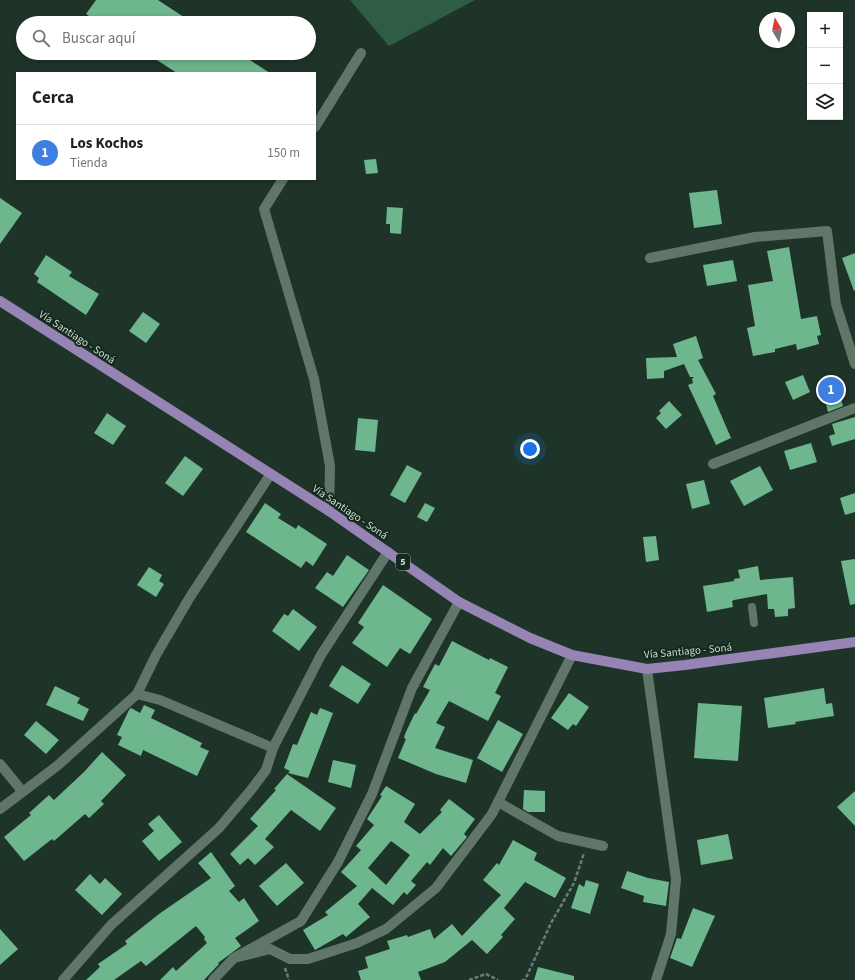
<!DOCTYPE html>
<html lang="es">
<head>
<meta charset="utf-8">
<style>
	body { margin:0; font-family:"Source Sans 3",sans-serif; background:#f2f2f2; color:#202124 }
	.controls { position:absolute; right:12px; top:12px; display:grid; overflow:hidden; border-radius:0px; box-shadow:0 2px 6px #0003 }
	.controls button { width:36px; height:36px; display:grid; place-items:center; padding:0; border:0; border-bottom:1px solid #e0e0e0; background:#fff; color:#202124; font:20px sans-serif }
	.compass { position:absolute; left:759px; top:12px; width:36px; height:36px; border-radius:50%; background:#fff; box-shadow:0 2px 6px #0003; rotate:350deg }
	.you { position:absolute; left:530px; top:449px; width:14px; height:14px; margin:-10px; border:3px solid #fff; border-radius:50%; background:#1a73e8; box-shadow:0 0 0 6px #1a73e833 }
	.badge { display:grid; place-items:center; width:26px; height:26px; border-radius:50%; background:#b45309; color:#fff; font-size:13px; font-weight:700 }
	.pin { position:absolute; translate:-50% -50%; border:2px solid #fff; box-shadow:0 1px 4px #0006 }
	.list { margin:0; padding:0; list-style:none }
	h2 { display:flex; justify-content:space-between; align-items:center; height:52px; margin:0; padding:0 16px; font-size:17px }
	h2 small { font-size:13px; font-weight:400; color:#757577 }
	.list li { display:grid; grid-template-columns:26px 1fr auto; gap:12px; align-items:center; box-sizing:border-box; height:56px; padding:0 16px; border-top:1px solid #e0e0e0 }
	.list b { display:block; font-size:15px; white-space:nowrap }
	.list p { margin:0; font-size:13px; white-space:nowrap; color:#757577 }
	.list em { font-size:13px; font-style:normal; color:#757577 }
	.icon { flex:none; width:22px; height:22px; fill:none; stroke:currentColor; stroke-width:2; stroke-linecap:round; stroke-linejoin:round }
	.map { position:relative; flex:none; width:855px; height:980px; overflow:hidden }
	.search { position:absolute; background:#fff; box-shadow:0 2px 6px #0003; left:16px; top:16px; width:300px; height:44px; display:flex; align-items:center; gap:10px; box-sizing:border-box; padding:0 14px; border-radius:22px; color:#757577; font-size:15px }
	.panel { position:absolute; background:#fff; box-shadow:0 2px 6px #0003; left:16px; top:72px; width:300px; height:108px; border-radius:0px }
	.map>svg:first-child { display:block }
	.green { fill:#2f5c44 }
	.building { fill:#6db68e; fill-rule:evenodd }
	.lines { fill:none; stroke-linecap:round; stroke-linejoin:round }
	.path { stroke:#6c7e73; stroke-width:2.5; stroke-dasharray:4 2; stroke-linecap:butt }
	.service { stroke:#5f7668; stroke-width:8 }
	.minor { stroke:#5f7668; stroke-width:10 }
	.primary { stroke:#9684b4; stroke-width:10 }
	.labels { text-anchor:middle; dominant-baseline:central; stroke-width:4; stroke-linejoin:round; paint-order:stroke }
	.shield { fill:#152a1f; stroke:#96a69d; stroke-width:1 }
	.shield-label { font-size:10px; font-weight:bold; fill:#cedbd3 }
	.street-label { font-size:11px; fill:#cedbd3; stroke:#152a1f }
</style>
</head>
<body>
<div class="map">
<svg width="855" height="980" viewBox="0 0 855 980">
	<rect width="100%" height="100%" fill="#1f3428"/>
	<polygon class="green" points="350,0 475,0 389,46"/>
	<g class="building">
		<polygon points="96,0 158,0 193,23 100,23 86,14"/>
		<polygon points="146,53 239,53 270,73 177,73"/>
		<polygon points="376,159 378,173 366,174 364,160"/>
		<polygon points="717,190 722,224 694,228 689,193"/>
		<polygon points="0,198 22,213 0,244"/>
		<polygon points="387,207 403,208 401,234 390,233 390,224 386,224"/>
		<polygon points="789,247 801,319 817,316 821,335 817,336 819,344 797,350 796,344 775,349 775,352 753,356 747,328 755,326 748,285 773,281 767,251"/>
		<polygon points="855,253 855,290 854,291 842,258"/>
		<polygon points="46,255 72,272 69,276 99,294 86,315 37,282 39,278 34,274"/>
		<polygon points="733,260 737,281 707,286 703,265"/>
		<polygon points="143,312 160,324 146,343 129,331"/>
		<polygon points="696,336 703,358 698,360 716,394 713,396 731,438 716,445 688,385 693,383 692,379 694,377 690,377 684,364 664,371 664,378 647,379 646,358 677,357 673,344"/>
		<polygon points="803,375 810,392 793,400 785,382"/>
		<polygon points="836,381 843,406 828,412 821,385"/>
		<polygon points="669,401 682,415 666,429 656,418 661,413 659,411"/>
		<polygon points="107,413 126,426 113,445 94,433"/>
		<polygon points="855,417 855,439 832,446 829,436 835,434 832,424"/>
		<polygon points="358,418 378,420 375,452 355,450"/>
		<polygon points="811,443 817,462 790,470 784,451"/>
		<polygon points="185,456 203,469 183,496 165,483"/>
		<polygon points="407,465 422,473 405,503 390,495"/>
		<polygon points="760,466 773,490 744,506 730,481"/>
		<polygon points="704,480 710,504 692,509 686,484"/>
		<polygon points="855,493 855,512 845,515 840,498"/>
		<polygon points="265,503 281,514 278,518 296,529 298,525 327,544 313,566 306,561 301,568 246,532"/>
		<polygon points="425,503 435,508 427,522 417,517"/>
		<polygon points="656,536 659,560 646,562 643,537"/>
		<polygon points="347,555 369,570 343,607 315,588 327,572 333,576"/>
		<polygon points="855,559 855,604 850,605 841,561"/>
		<polygon points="758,566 760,580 793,577 795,608 788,609 788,616 775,617 774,609 768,609 767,594 734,600 732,601 733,607 707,612 703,586 734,581 734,579 740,578 738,570"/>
		<polygon points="149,567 162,575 159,581 164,584 156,597 137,585"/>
		<polygon points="383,585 432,619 410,654 400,648 387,667 352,643 364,627 358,623"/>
		<polygon points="293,609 317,627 299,651 272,631 284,614 288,616"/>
		<polygon points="452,641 489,660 490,658 508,667 495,693 501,696 488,721 449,701 436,723 445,727 435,748 473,760 466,783 436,774 398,758 406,739 404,738 405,734 415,713 416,714 430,690 423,687 435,664 439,666"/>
		<polygon points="342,665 371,684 358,704 329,686"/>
		<polygon points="55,686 80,698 77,703 89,709 83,721 46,705"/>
		<polygon points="824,688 826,704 832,703 834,716 795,722 796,724 768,728 764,698"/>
		<polygon points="569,693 589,707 576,726 573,724 568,730 551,718"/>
		<polygon points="698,703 742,706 738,761 694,758"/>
		<polygon points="144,705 155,710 151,718 202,743 200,747 209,751 197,776 143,750 141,756 118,745 122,737 117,735 129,710 131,708 140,713"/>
		<polygon points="320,708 333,713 308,778 288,773 290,771 284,768 293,744 297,745 311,712 317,715"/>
		<polygon points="498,720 523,734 502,772 477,758"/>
		<polygon points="36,721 59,740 46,754 24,735"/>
		<polygon points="102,752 126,775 101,801 104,804 89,818 85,814 54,841 52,839 24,861 4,837 31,815 29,813 49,795 54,800 84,772"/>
		<polygon points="333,760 356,765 351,788 328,782"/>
		<polygon points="287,774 336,808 320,831 291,810 265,839 274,847 255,865 248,858 240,865 230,854 258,826 250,819 276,790 274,789"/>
		<path d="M386,786L415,804L404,822L420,834L442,812L440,810L449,799L475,819L464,834L467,837L451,856L443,848L430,865L427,862L411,881L416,885L407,895L404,892L393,905L372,888L358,904L370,917L346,937L343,934L315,950L303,930L328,915L325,912L357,886L341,872L361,850L356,846L374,825L367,819L382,796L380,795ZM391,841L410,855L386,885L368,868Z"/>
		<polygon points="524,790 545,791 545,812 528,812 523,809"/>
		<polygon points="855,791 855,826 837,807"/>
		<polygon points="159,815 182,842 159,861 142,841 154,831 148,824"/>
		<polygon points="728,834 733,859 701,865 697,840"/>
		<polygon points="513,840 537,853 534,860 566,878 555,898 525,882 504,908 515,919 501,935 503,937 487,954 472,940 445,962 418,972 421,980 361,980 358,971 368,968 365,957 390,949 387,941 407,935 408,937 430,929 434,939 452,924 462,936 501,895 483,880 497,863 499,865"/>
		<polygon points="211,852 235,886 229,891 239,902 244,898 259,921 235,938 241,946 218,963 219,964 204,980 160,980 173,967 176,971 207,943 204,939 205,937 196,926 146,966 141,961 114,980 86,980 100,967 98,964 127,944 125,941 159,914 211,878 198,863"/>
		<polygon points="286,863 304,883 277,906 259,886"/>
		<polygon points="627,871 648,878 669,882 666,906 643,902 644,896 621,888"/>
		<polygon points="90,874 100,884 105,878 122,894 102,915 75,890"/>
		<polygon points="586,880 599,884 590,914 571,908 579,884 584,887"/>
		<polygon points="693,908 715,916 692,967 670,958 677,938 681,939"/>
		<polygon points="0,929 18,949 0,965"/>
		<polygon points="538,967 574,976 574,980 534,980"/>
	</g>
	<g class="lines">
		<g class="path">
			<polyline points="285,968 289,980"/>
			<polyline points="469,980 486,974 498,980"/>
			<polyline points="522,980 525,980 551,923 574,883 584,853"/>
		</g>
		<polyline class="service" points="752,607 754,623"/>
		<g class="minor">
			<polyline points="315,127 361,53"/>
			<polyline points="283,179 264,209 314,379 330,466 329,511"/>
			<polyline points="650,258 755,237 827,231 836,304 855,364"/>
			<polyline points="713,464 855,408"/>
			<polyline points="459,602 412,688 372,794 338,862 301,921 234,958 270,949 290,959 308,959 357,943 386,929 436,888 492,814 572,655"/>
			<polyline points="647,669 676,879 671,934 656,980"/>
			<polyline points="137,694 156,655 190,597 270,475"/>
			<polyline points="0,764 22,791"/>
			<polyline points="498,802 558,836 603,846"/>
			<polyline points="0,809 57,766 137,694 160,700 273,748"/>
			<polyline points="63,980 111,925 219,828 251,790 266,770 273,748 321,655 388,552"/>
			<polyline points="213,980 234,958"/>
		</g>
		<polyline class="primary" points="0,301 329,511 459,602 530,638 572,655 647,669 685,665 855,642"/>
	</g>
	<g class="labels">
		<rect class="shield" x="396" y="554" width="14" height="16" rx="3"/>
		<g class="shield-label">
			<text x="403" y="562">5</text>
		</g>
		<g class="street-label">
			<text transform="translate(77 337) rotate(33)">Vía Santiago - Soná</text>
			<text transform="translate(350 512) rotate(34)">Vía Santiago - Soná</text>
			<text transform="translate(688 651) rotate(-5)">Vía Santiago - Soná</text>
		</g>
	</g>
</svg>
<div class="controls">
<button>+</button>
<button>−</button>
<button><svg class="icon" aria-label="layers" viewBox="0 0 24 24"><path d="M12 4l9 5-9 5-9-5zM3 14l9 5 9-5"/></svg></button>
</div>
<svg class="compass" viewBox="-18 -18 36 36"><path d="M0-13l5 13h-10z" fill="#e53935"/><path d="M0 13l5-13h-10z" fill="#757577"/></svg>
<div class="you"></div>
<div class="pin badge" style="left:831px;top:390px;background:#3f7fe0">1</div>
<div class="search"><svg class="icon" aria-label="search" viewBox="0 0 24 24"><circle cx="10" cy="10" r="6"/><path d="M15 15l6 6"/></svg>Buscar aquí</div>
<section class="panel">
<h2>Cerca<small></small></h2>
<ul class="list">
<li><span class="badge" style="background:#3f7fe0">1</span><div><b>Los Kochos</b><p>Tienda</p></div><em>150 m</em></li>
</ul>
</section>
</div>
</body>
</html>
